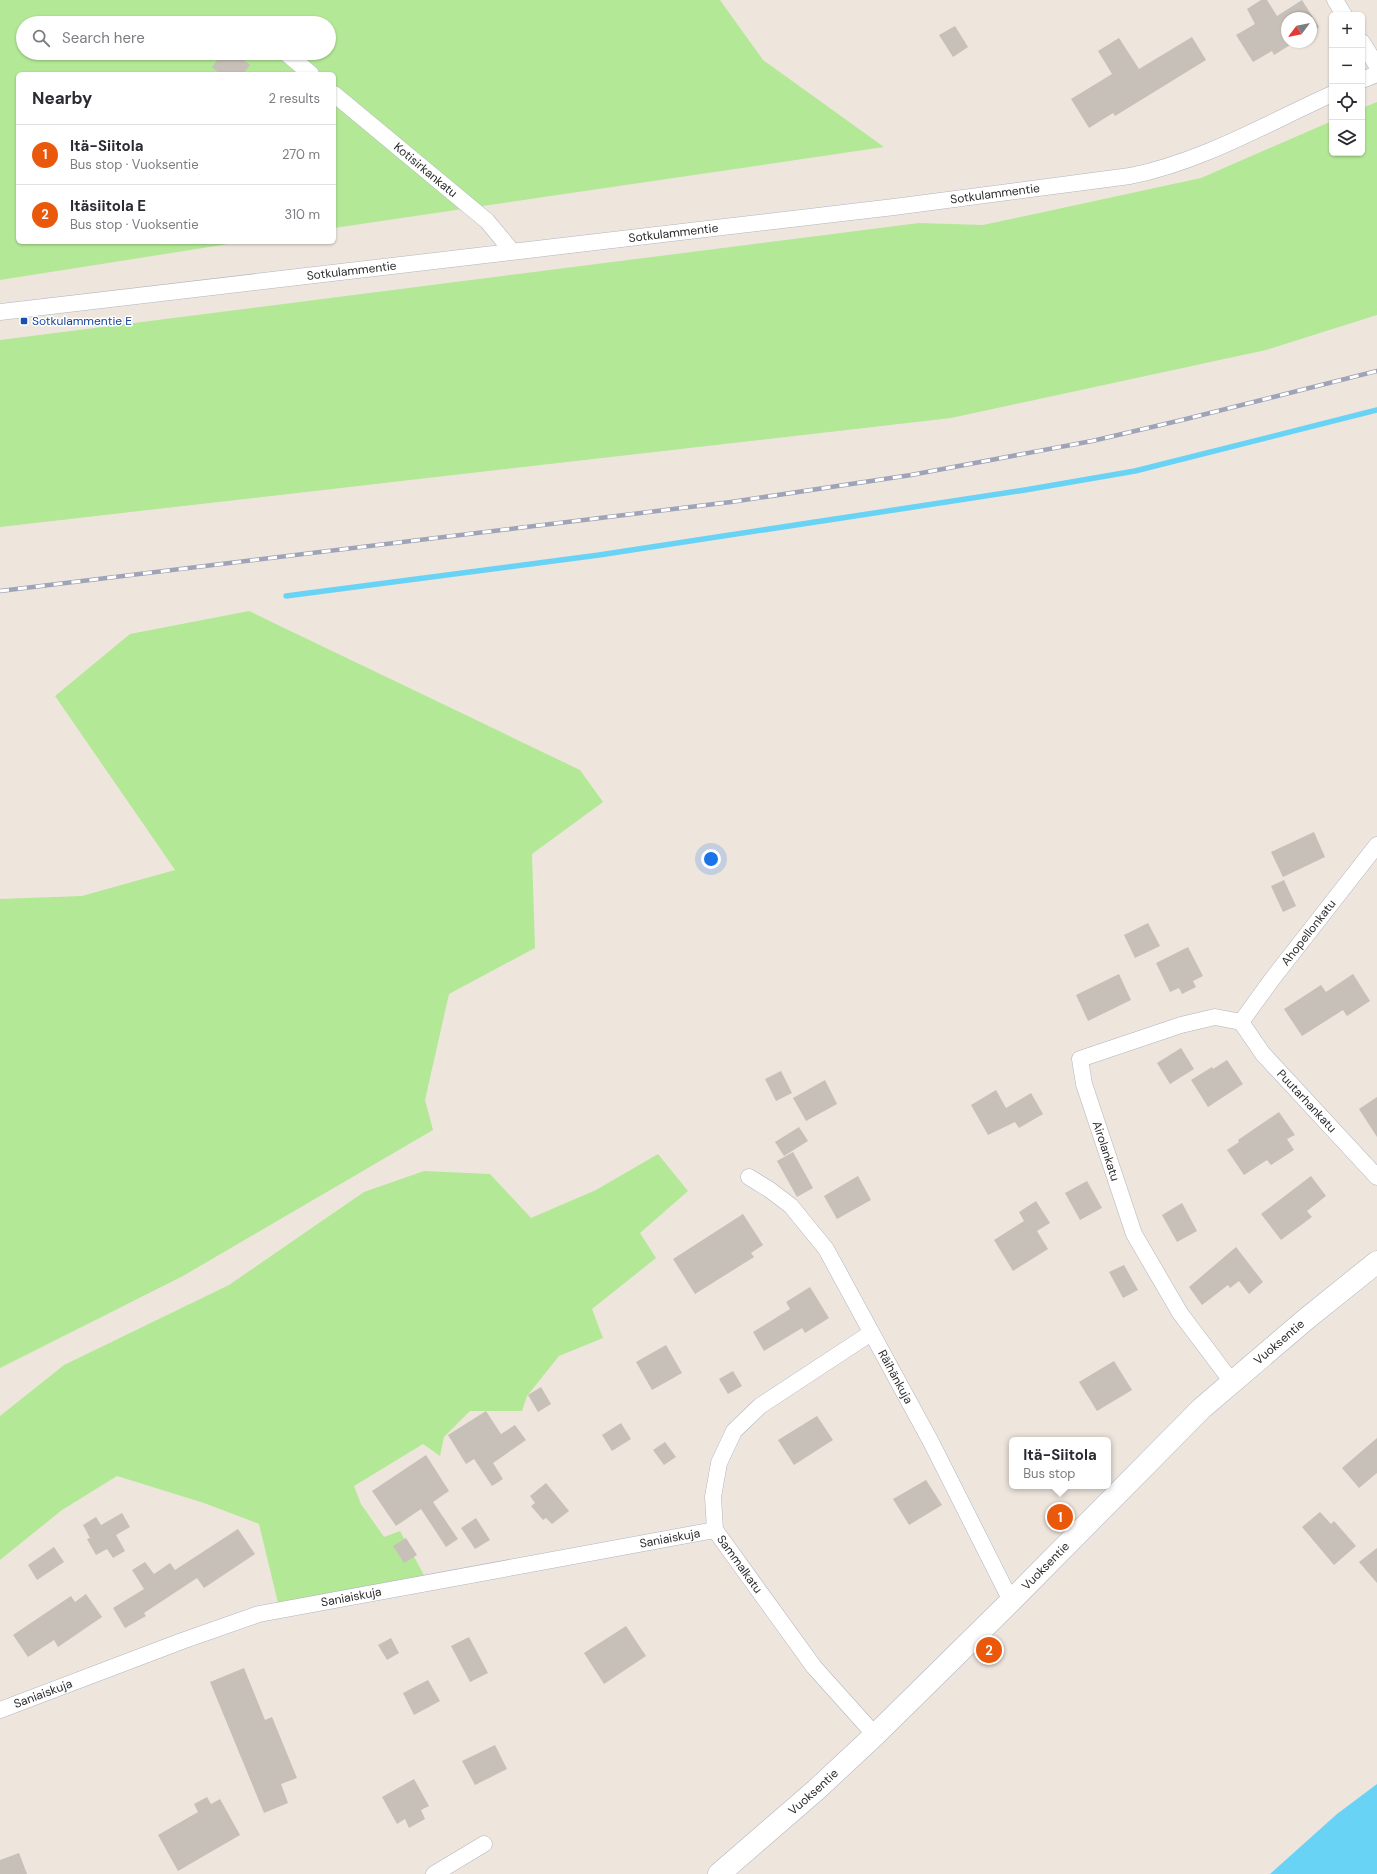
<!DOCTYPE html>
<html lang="en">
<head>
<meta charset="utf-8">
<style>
	body { margin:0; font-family:"DM Sans",sans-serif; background:#f2f2f3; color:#2b2b33 }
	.controls { position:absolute; right:12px; top:12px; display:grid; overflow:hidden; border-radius:6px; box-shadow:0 1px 3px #0004 }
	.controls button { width:36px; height:36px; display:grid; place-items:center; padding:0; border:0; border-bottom:1px solid #e1e1e2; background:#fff; color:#2b2b33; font:20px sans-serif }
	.compass { position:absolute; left:1281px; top:12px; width:36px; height:36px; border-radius:50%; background:#fff; box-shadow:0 1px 3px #0004; rotate:238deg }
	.you { position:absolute; left:711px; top:859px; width:14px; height:14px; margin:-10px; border:3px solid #fff; border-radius:50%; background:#1a73e8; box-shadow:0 0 0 6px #1a73e833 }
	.badge { display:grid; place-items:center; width:26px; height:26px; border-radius:50%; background:#ea580c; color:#fff; font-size:13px; font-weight:700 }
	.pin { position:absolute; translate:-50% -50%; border:2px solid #fff; box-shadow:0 1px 4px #0006 }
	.popup { position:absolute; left:1009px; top:1437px; width:102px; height:52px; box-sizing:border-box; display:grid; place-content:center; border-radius:6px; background:#fff; filter:drop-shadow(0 1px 3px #0005); font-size:13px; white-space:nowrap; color:#7c7c81 }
	.popup b { font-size:15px; color:#2b2b33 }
	.popup::after { content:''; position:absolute; left:50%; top:100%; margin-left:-8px; border:8px solid transparent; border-top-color:#fff }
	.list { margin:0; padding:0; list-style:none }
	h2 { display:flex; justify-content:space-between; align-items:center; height:52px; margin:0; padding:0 16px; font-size:17px }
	h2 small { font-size:13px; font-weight:400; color:#7c7c81 }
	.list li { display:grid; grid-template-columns:26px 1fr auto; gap:12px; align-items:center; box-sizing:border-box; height:60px; padding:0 16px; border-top:1px solid #e1e1e2 }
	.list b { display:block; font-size:15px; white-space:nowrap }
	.list p { margin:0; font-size:13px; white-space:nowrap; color:#7c7c81 }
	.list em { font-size:13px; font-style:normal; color:#7c7c81 }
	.icon { flex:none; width:22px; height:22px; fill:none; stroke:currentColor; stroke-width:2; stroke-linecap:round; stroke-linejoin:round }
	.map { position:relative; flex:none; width:1377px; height:1874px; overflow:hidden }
	.search { position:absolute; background:#fff; box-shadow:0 1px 3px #0004; left:16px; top:16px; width:320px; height:44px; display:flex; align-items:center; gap:10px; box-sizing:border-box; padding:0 14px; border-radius:22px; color:#7c7c81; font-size:15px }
	.panel { position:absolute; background:#fff; box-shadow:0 1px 3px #0004; left:16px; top:72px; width:320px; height:172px; border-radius:6px }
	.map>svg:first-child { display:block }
	.green { fill:#b3e896; fill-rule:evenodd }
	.water { fill:#69d3f6 }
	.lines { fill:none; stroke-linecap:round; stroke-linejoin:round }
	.stream { stroke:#69d3f6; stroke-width:5.5 }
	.building { fill:#c6c0b8 }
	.street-casing { stroke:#b1b4c0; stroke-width:17 }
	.secondary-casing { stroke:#b1b4c0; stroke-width:23 }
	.street { stroke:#fff; stroke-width:16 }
	.secondary { stroke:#fff; stroke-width:22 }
	.rail-casing { stroke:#9fa3b7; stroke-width:4.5 }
	.rail { stroke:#fff; stroke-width:3; stroke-dasharray:9; stroke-linecap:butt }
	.transit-dot { fill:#1a4fb4; stroke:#fff; stroke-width:1.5 }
	.labels { text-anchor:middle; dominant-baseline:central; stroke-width:3; stroke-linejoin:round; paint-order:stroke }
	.street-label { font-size:12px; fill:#2b2b2b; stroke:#fff }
	.transit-label { font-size:12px; fill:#164399; stroke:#fff; text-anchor:start }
</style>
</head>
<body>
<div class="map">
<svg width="1377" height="1874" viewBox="0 0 1377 1874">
	<rect width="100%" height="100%" fill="#eee6dd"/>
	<g class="green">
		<path d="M0,0H720L763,60L884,147L334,228V74H18V242H241L0,280ZM23,23H329V53H23Z"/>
		<polygon points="1377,102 1377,315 1266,350 951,418 0,527 0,340 919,223 983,225 1201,178 1332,121 1332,153 1362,153 1362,108"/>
		<polygon points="249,611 580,770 603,802 532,854 535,948 449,994 425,1100 433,1130 183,1276 0,1368 0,899 82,896 175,870 55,696 130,634"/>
		<polygon points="658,1154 688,1191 640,1233 656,1258 592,1309 603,1338 559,1356 527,1396 522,1411 470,1411 444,1437 440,1456 423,1444 354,1486 361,1504 384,1537 400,1531 424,1575 278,1603 259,1524 204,1503 117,1476 62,1510 0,1560 0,1416 64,1365 229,1285 364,1192 424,1171 490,1174 531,1218 596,1190"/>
	</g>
	<polygon class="water" points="1377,1784 1377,1874 1270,1874 1337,1814"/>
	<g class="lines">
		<polyline class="stream" points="286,596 599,555 1025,490 1135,471 1377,410"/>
	</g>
	<g class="building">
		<polygon points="1261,0 1267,0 1277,16 1302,0 1319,27 1311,32 1311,18 1287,18 1287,42 1295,42 1274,55 1272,51 1253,62 1236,35 1255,24 1247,9"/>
		<polygon points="955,26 968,47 953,57 939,35"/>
		<polygon points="1192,37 1206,60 1115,116 1113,113 1089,128 1071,99 1112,74 1098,51 1119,38 1139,69"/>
		<polygon points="223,53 235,53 250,65 243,74 220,74 212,67"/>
		<polygon points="1314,832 1325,857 1283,877 1271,852"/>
		<polygon points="1284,880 1296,906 1283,912 1271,886"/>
		<polygon points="1148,923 1160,946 1135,958 1124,935"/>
		<polygon points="1188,947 1203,976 1193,981 1196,987 1182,994 1179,988 1170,992 1156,963"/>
		<polygon points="1119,974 1131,1000 1088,1021 1076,995"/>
		<polygon points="1353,974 1370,1001 1347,1016 1343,1010 1302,1036 1284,1009 1321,985 1326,992"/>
		<polygon points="1181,1048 1194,1069 1170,1084 1157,1063"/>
		<polygon points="1227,1060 1243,1084 1208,1107 1191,1080 1212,1067 1213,1069"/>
		<polygon points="781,1071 792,1093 776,1101 765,1079"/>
		<polygon points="825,1080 837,1104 806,1121 793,1098"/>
		<polygon points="996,1090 1006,1108 1031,1093 1043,1114 1019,1128 1015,1122 988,1135 971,1105"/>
		<polygon points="1377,1097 1377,1137 1359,1109"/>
		<polygon points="1279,1112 1295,1135 1287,1139 1294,1150 1271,1165 1267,1160 1244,1175 1227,1150 1239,1142 1238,1140"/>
		<polygon points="799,1127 808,1141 784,1156 775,1142"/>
		<polygon points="793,1152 813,1188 797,1197 777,1161"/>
		<polygon points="858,1176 871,1200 837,1219 824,1196"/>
		<polygon points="1311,1176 1326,1196 1307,1211 1312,1217 1281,1240 1261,1214"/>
		<polygon points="1087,1181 1102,1208 1080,1220 1065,1193"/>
		<polygon points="1036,1201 1050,1223 1037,1231 1048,1249 1013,1271 994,1240 1024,1221 1019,1212"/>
		<polygon points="1182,1203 1197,1231 1177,1242 1162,1215"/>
		<polygon points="743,1214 763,1245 751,1253 754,1257 695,1294 673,1259"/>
		<polygon points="1236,1247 1263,1282 1249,1294 1239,1281 1230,1288 1228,1285 1202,1305 1189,1287"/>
		<polygon points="1124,1265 1138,1290 1123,1298 1109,1272"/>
		<polygon points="810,1287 829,1318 805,1333 802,1328 764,1351 753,1332 790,1309 786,1302"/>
		<polygon points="666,1345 682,1373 652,1390 636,1362"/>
		<polygon points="1114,1361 1132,1390 1097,1411 1079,1382"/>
		<polygon points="733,1371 742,1386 728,1394 719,1379"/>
		<polygon points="541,1387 551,1404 538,1412 528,1395"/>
		<polygon points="486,1411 501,1434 515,1425 526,1440 493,1463 503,1479 492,1486 474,1459 466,1464 448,1435"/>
		<polygon points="817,1416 833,1440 794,1465 778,1440"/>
		<polygon points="621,1423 631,1439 612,1451 602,1435"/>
		<polygon points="1377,1438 1377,1473 1359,1488 1342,1468"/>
		<polygon points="665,1442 676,1457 664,1465 653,1450"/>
		<polygon points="426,1455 449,1491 433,1502 458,1539 446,1547 421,1509 396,1526 372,1491"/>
		<polygon points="926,1480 942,1505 909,1525 893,1499"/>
		<polygon points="546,1483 569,1511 552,1524 546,1518 543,1520 531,1506 535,1503 530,1496"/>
		<polygon points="1320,1512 1331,1524 1334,1521 1356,1546 1334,1565 1302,1527"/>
		<polygon points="122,1513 130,1527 116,1535 125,1551 113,1558 107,1549 96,1555 87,1539 90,1538 83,1525 96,1517 101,1525"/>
		<polygon points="476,1518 490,1540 475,1549 461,1528"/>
		<polygon points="238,1529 255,1554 204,1588 197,1578 144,1613 146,1616 125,1628 113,1608 144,1589 132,1570 145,1562 154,1574 170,1563 175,1570"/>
		<polygon points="406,1538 417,1555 404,1563 393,1546"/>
		<polygon points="54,1547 64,1562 37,1580 28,1565"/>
		<polygon points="1377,1548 1377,1583 1359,1562"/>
		<polygon points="86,1594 102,1617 58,1647 54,1640 28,1657 13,1635 71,1596 75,1602"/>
		<polygon points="626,1626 646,1656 604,1684 584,1653"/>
		<polygon points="469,1637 488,1673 470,1682 451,1646"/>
		<polygon points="391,1638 399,1653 387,1660 378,1645"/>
		<polygon points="244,1668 265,1720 272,1717 297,1778 281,1784 288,1803 264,1813 210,1682"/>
		<polygon points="428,1680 440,1701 414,1715 403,1693"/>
		<polygon points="495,1745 507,1769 475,1785 462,1761"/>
		<polygon points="414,1779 429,1806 421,1810 425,1819 409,1828 405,1819 397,1824 382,1797"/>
		<polygon points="207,1797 211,1804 220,1799 240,1835 178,1871 158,1835 198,1812 194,1804"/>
		<polygon points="19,1853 27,1874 0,1874 0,1860"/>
	</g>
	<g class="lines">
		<defs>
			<g id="street">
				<polyline points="1335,0 1344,15"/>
				<polyline points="1362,42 1377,66"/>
				<polyline points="286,53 311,74"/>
				<polyline points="1362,80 1377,74"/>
				<path id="s1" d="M334,94L487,221L512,251"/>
				<path id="s2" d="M0,312L894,207L1130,176C1201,162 1266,124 1332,94"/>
				<path id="s3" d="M1241,1022L1273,978L1377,845"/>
				<path id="s4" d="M1241,1022L1263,1054L1377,1177"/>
				<path id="s5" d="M749,1177L770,1190L791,1206L826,1249L931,1442L1011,1601"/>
				<path id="s6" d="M871,1333L760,1406L734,1431L719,1463L713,1497L715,1530L814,1667L875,1735"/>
				<polyline points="1232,1382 1180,1313 1134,1234 1084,1084 1080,1059 1181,1025 1215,1017 1241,1022"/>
				<path id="s7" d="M0,1710L182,1641L259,1614L715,1530"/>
				<polyline points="434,1874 484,1844"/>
			</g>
			<g id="secondary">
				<path id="s8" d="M719,1874L816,1790L875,1735L1011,1601L1202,1408L1305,1320L1377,1262"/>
			</g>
		</defs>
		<use href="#street" class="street-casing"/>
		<use href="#secondary" class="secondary-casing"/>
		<use href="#street" class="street"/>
		<use href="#secondary" class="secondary"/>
		<defs>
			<polyline id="rail" points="0,591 731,502 911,475 1092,441 1182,420 1377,371"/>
		</defs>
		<use href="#rail" class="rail-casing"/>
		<use href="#rail" class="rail"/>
	</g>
	<rect class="transit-dot" x="20" y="317" width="8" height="8" rx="2"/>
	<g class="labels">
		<g class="street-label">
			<text stroke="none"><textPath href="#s1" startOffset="119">Kotisirkankatu</textPath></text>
			<text stroke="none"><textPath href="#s2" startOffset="1002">Sotkulammentie</textPath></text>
			<text stroke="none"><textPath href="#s2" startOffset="678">Sotkulammentie</textPath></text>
			<text stroke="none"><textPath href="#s2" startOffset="354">Sotkulammentie</textPath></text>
			<text stroke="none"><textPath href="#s3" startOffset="112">Ahopellonkatu</textPath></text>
			<text stroke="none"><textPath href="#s4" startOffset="103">Puutarhankatu</textPath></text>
			<text transform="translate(1106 1151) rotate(72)">Airolankatu</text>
			<text stroke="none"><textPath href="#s8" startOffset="773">Vuoksentie</textPath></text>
			<text stroke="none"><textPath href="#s5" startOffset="252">Räihänkuja</textPath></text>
			<text stroke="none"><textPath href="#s7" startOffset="694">Saniaiskuja</textPath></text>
			<text stroke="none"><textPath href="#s6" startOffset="314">Sammalkatu</textPath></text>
			<text stroke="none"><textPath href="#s8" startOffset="449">Vuoksentie</textPath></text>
			<text stroke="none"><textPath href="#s7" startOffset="370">Saniaiskuja</textPath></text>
			<text stroke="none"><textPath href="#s7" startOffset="46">Saniaiskuja</textPath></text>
			<text stroke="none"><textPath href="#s8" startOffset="125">Vuoksentie</textPath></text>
		</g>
		<g class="transit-label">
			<text x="32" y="321">Sotkulammentie E</text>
		</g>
	</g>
</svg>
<div class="controls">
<button>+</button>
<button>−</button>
<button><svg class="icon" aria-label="locate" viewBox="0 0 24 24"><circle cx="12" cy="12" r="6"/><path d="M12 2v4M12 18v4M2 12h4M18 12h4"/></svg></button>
<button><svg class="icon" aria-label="layers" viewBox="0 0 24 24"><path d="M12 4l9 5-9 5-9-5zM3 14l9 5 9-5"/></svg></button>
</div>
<svg class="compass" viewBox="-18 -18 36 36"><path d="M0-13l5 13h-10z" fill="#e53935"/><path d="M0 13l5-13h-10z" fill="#7c7c81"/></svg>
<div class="you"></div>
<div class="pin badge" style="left:1060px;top:1517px">1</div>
<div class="popup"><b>Itä-Siitola</b>Bus stop</div>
<div class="pin badge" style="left:989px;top:1650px">2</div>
<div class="search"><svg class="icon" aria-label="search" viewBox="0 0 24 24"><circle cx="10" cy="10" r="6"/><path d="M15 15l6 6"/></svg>Search here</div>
<section class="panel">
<h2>Nearby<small>2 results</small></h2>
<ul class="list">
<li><span class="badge">1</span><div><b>Itä-Siitola</b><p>Bus stop · Vuoksentie</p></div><em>270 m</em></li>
<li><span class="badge">2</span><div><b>Itäsiitola E</b><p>Bus stop · Vuoksentie</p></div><em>310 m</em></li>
</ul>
</section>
</div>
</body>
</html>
